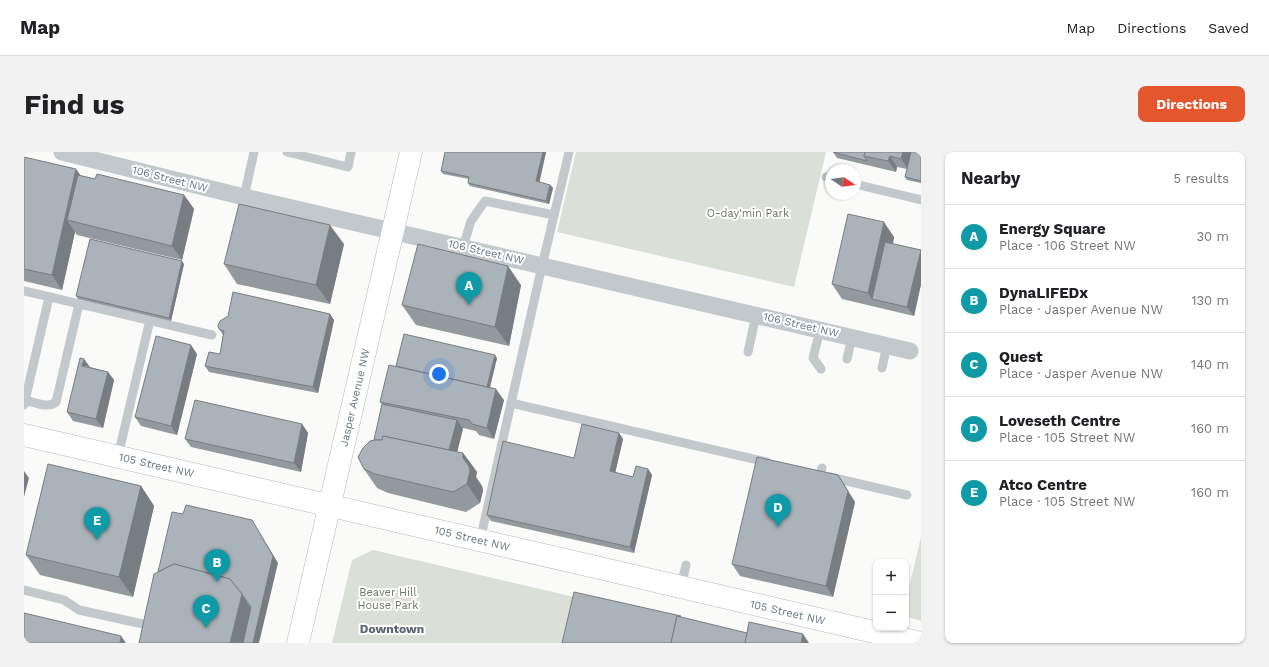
<!DOCTYPE html>
<html lang="en">
<head>
<meta charset="utf-8">
<style>
	body { margin:0; font-family:"Work Sans",sans-serif; background:#f2f2f2; color:#202124 }
	.controls { position:absolute; right:12px; bottom:12px; display:grid; overflow:hidden; border-radius:8px; box-shadow:0 1px 3px #0004 }
	.controls button { width:36px; height:36px; display:grid; place-items:center; padding:0; border:0; border-bottom:1px solid #e0e0e0; background:#fff; color:#202124; font:20px sans-serif }
	.compass { position:absolute; left:801px; top:12px; width:36px; height:36px; border-radius:50%; background:#fff; box-shadow:0 1px 3px #0004; rotate:103deg }
	.you { position:absolute; left:415px; top:222px; width:14px; height:14px; margin:-10px; border:3px solid #fff; border-radius:50%; background:#1a73e8; box-shadow:0 0 0 6px #1a73e833 }
	.badge { display:grid; place-items:center; width:26px; height:26px; border-radius:50%; background:#e4572e; color:#fff; font-size:13px; font-weight:700 }
	.pin { position:absolute; translate:-50% -33px; filter:drop-shadow(0 1px 2px #0008) }
	.pin::after { content:''; position:absolute; top:21px; width:14px; height:12px; background:inherit; clip-path:polygon(0 0,100% 0,50% 100%) }
	.list { margin:0; padding:0; list-style:none }
	h2 { display:flex; justify-content:space-between; align-items:center; height:52px; margin:0; padding:0 16px; font-size:17px }
	h2 small { font-size:13px; font-weight:400; color:#757577 }
	.list li { display:grid; grid-template-columns:26px 1fr auto; gap:12px; align-items:center; box-sizing:border-box; height:64px; padding:0 16px; border-top:1px solid #e0e0e0 }
	.list b { display:block; font-size:15px; white-space:nowrap }
	.list p { margin:0; font-size:13px; white-space:nowrap; color:#757577 }
	.list em { font-size:13px; font-style:normal; color:#757577 }
	.map { position:relative; flex:none; width:897px; height:491px; overflow:hidden; border-radius:8px }
	header { display:flex; align-items:center; gap:24px; box-sizing:border-box; height:56px; padding:0 20px; background:#fff; border-bottom:1px solid #e0e0e0 }
	header strong { font-size:19px }
	nav { display:flex; gap:22px; margin-inline-start:auto; font-size:14px }
	.intro { display:flex; align-items:center; justify-content:space-between; box-sizing:border-box; height:96px; padding:0 24px }
	h1 { margin:0; font-size:28px }
	.button { padding:10px 18px; border-radius:8px; background:#e4572e; color:#fff; font-size:14px; font-weight:700 }
	main { display:flex; gap:24px; padding:0 24px }
	aside { flex:1; background:#fff; border-radius:8px; box-shadow:0 1px 3px #0004 }
	.map>svg:first-child { display:block }
	.green { fill:#dadfd7 }
	.lines { fill:none; stroke-linecap:round; stroke-linejoin:round }
	.secondary-casing { stroke:#b3babf; stroke-width:23 }
	.lane { stroke:#c3c8cc; stroke-width:9 }
	.street { stroke:#c3c8cc; stroke-width:17 }
	.secondary { stroke:#fff; stroke-width:22 }
	.wall { fill:#929a9f }
	.shaded-wall { fill:#777d82 }
	.building { fill:#aab3b9; stroke:#777d82 }
	.labels { text-anchor:middle; dominant-baseline:central; stroke-width:4; stroke-linejoin:round; paint-order:stroke }
	.street-label { font-size:11px; fill:#657683; stroke:#fff }
	.park-label { font-size:11px; fill:#687a64; stroke:#fff }
	.neighbourhood-label { font-size:12px; font-weight:bold; fill:#57646e; stroke:#fff }
</style>
</head>
<body>
<header>
<strong>Map</strong>
<nav><a>Map</a><a>Directions</a><a>Saved</a></nav>
</header>
<div class="intro"><h1>Find us</h1><a class="button">Directions</a></div>
<main>
<div class="map">
<svg width="897" height="491" viewBox="0 0 897 491">
	<rect width="100%" height="100%" fill="#fafaf8"/>
	<g class="green">
		<polygon points="552,0 802,0 770,135 533,80"/>
		<polygon points="897,385 897,469 887,466 882,463 882,448"/>
		<polygon points="349,398 554,446 544,491 308,491 328,408"/>
	</g>
	<g class="lines">
		<defs>
			<g id="secondary">
				<path id="s1" d="M0,283C299,350 598,422 897,491"/>
				<path id="s2" d="M274,491L387,0"/>
			</g>
		</defs>
		<use href="#secondary" class="secondary-casing"/>
		<g class="lane">
			<polyline points="263,0 324,15 327,0"/>
			<polyline points="802,25 807,27"/>
			<polyline points="831,32 897,48"/>
			<polyline points="220,45 230,0"/>
			<polyline points="439,95 447,69 461,49 530,63"/>
			<polyline points="0,139 188,183"/>
			<polyline points="796,178 789,206 797,217"/>
			<polyline points="724,200 732,163"/>
			<polyline points="823,207 828,185"/>
			<polyline points="858,216 863,193"/>
			<path d="M1,248C10,250 24,257 32,250L55,152"/>
			<polyline points="487,251 743,310"/>
			<polyline points="0,253 25,145"/>
			<polyline points="94,304 126,168"/>
			<polyline points="796,323 798,316"/>
			<polyline points="806,325 883,343"/>
			<polyline points="456,389 515,127 545,0"/>
			<polyline points="657,435 662,413"/>
			<polyline points="0,438 40,448 55,458 119,472"/>
		</g>
		<polyline class="street" points="38,0 220,45 886,199"/>
		<use href="#secondary" class="secondary"/>
	</g>
	<g class="wall">
		<polygon points="421,0 522,0 515,30 526,33 529,36 525,52 446,34 444,31 445,27 419,22 417,19"/>
		<polygon points="809,0 897,0 897,31 883,28 881,25 883,17 873,15 872,20 813,6"/>
		<polygon points="0,5 57,24 71,27 160,43 170,57 158,108 53,83 51,80 38,138 0,129"/>
		<polygon points="870,85 869,92 897,98 897,132 890,164 818,147 808,132"/>
		<polygon points="320,92 306,152 213,132 200,112"/>
		<polygon points="160,112 147,169 54,147 52,144"/>
		<polygon points="497,133 485,194 392,173 378,153"/>
		<polygon points="306,162 310,168 294,241 185,220 181,214 196,202 199,183 195,177"/>
		<polygon points="173,202 153,283 117,274 111,265"/>
		<polygon points="473,206 466,236 480,248 470,287 455,283 452,279 439,276 433,300 439,301 453,320 452,325 458,334 459,338 456,351 442,360 364,341 353,336 340,317 350,288 358,252 356,250"/>
		<polygon points="66,215 84,220 90,228 79,276 49,269 43,260"/>
		<polygon points="278,272 284,281 277,320 167,295 161,287"/>
		<polygon points="595,281 599,287 591,321 609,325 624,317 628,323 610,401 467,369 463,363"/>
		<polygon points="814,323 831,350 809,445 716,424 708,412"/>
		<polygon points="117,334 130,354 109,445 16,423 2,403"/>
	</g>
	<g class="shaded-wall">
		<polygon points="519,0 522,0 515,32 512,29"/>
		<polygon points="879,0 889,0 885,18 877,7"/>
		<polygon points="866,4 873,15 872,20 864,9"/>
		<polygon points="52,17 62,31 43,68 51,80 38,138 28,123"/>
		<polygon points="526,33 529,36 525,52 522,49"/>
		<polygon points="160,43 170,57 158,108 148,94"/>
		<polygon points="860,70 870,85 856,149 848,147 844,141"/>
		<polygon points="306,73 320,92 306,152 292,133"/>
		<polygon points="897,98 897,132 890,164 883,155"/>
		<polygon points="158,109 160,112 147,169 145,166"/>
		<polygon points="484,114 497,133 485,194 471,175"/>
		<polygon points="306,162 310,168 294,241 289,235"/>
		<polygon points="167,193 173,202 153,283 147,274"/>
		<polygon points="471,203 473,206 463,245 461,242"/>
		<polygon points="60,207 66,215 58,214"/>
		<polygon points="84,220 90,228 79,276 72,267"/>
		<polygon points="472,237 480,248 470,287 463,276"/>
		<polygon points="433,268 439,277 429,316 423,307"/>
		<polygon points="278,272 284,281 277,320 270,311"/>
		<polygon points="595,281 599,287 590,326 586,319"/>
		<polygon points="439,301 453,320 452,325 458,334 459,338 456,351 443,332 439,306"/>
		<polygon points="624,317 628,323 610,401 606,395"/>
		<polygon points="0,319 5,326 0,345"/>
		<polygon points="814,323 831,350 809,445 802,434"/>
		<polygon points="117,334 130,354 109,445 95,425"/>
		<polygon points="228,368 254,411 235,491 229,491"/>
		<polygon points="218,442 231,462 225,491 206,491"/>
		<polygon points="779,482 785,491 777,491"/>
		<polygon points="97,484 102,491 96,491"/>
	</g>
	<g class="building">
		<polygon points="421,0 519,0 512,29 526,33 522,49 444,31 445,25 417,19"/>
		<polygon points="809,0 841,0 840,4 843,9"/>
		<polygon points="841,0 879,0 877,7 866,4 864,9 840,4"/>
		<polygon points="887,0 897,0 897,29 881,25"/>
		<polygon points="0,5 52,17 28,123 0,117"/>
		<polygon points="73,22 160,43 148,94 43,68 54,23 71,27"/>
		<polygon points="215,52 306,73 292,133 200,112"/>
		<polygon points="824,62 860,70 844,141 808,132"/>
		<polygon points="66,87 158,109 145,166 52,144"/>
		<polygon points="861,90 897,98 883,155 848,147"/>
		<polygon points="394,92 484,114 471,175 378,153"/>
		<polygon points="209,140 306,162 289,235 181,214 185,200 196,202 200,179 195,177 194,174 196,169 204,164"/>
		<polygon points="380,182 471,203 463,235 372,214"/>
		<polygon points="132,184 167,193 147,274 111,265"/>
		<polygon points="56,206 60,207 58,214 84,220 72,267 43,260"/>
		<polygon points="365,213 472,237 463,276 448,272 445,268 356,250"/>
		<polygon points="171,248 278,272 270,311 161,287"/>
		<polygon points="358,252 433,268 425,298 359,284 358,288 350,288"/>
		<polygon points="558,272 595,281 586,319 609,325 612,314 624,317 606,395 463,363 479,289 550,306"/>
		<polygon points="359,284 439,301 439,306 445,314 446,319 443,332 429,340 351,322 340,317 334,305 339,296 346,289 351,288 358,288"/>
		<polygon points="733,305 814,323 824,339 802,434 708,412"/>
		<polygon points="24,312 117,334 95,425 2,403"/>
		<polygon points="162,353 228,368 249,404 229,491 219,491 227,455 218,442 206,427 150,412 134,420 148,360 159,362"/>
		<polygon points="150,412 206,427 218,442 206,491 115,491 130,422"/>
		<polygon points="550,440 657,464 656,465 653,464 647,491 538,491"/>
		<polygon points="0,461 97,484 96,491 0,491"/>
		<polygon points="653,464 723,481 721,491 647,491"/>
		<polygon points="725,470 779,482 777,491 721,491"/>
	</g>
	<g class="labels">
		<g class="street-label">
			<text transform="translate(146 27) rotate(14)">106 Street NW</text>
			<text transform="translate(462 100) rotate(13)">106 Street NW</text>
			<text transform="translate(777 173) rotate(13)">106 Street NW</text>
			<text stroke="none"><textPath href="#s2" startOffset="252">Jasper Avenue NW</textPath></text>
			<text stroke="none"><textPath href="#s1" startOffset="136">105 Street NW</textPath></text>
			<text stroke="none"><textPath href="#s1" startOffset="460">105 Street NW</textPath></text>
			<text stroke="none"><textPath href="#s1" startOffset="784">105 Street NW</textPath></text>
		</g>
		<g class="park-label">
			<text x="724" y="61">O-day'min Park</text>
			<text x="364" y="440">Beaver Hill<tspan x="364" dy="13">House Park</tspan></text>
		</g>
		<g class="neighbourhood-label">
			<text x="368" y="477">Downtown</text>
		</g>
	</g>
</svg>
<div class="controls">
<button>+</button>
<button>−</button>
</div>
<svg class="compass" viewBox="-18 -18 36 36"><path d="M0-13l5 13h-10z" fill="#e53935"/><path d="M0 13l5-13h-10z" fill="#757577"/></svg>
<div class="you"></div>
<div class="pin badge" style="left:445px;top:153px;background:#0f9aa8">A</div>
<div class="pin badge" style="left:193px;top:430px;background:#0f9aa8">B</div>
<div class="pin badge" style="left:182px;top:476px;background:#0f9aa8">C</div>
<div class="pin badge" style="left:754px;top:375px;background:#0f9aa8">D</div>
<div class="pin badge" style="left:73px;top:388px;background:#0f9aa8">E</div>
</div>
<aside>
<h2>Nearby<small>5 results</small></h2>
<ul class="list">
<li><span class="badge" style="background:#0f9aa8">A</span><div><b>Energy Square</b><p>Place · 106 Street NW</p></div><em>30 m</em></li>
<li><span class="badge" style="background:#0f9aa8">B</span><div><b>DynaLIFEDx</b><p>Place · Jasper Avenue NW</p></div><em>130 m</em></li>
<li><span class="badge" style="background:#0f9aa8">C</span><div><b>Quest</b><p>Place · Jasper Avenue NW</p></div><em>140 m</em></li>
<li><span class="badge" style="background:#0f9aa8">D</span><div><b>Loveseth Centre</b><p>Place · 105 Street NW</p></div><em>160 m</em></li>
<li><span class="badge" style="background:#0f9aa8">E</span><div><b>Atco Centre</b><p>Place · 105 Street NW</p></div><em>160 m</em></li>
</ul>
</aside>
</main>
</body>
</html>
